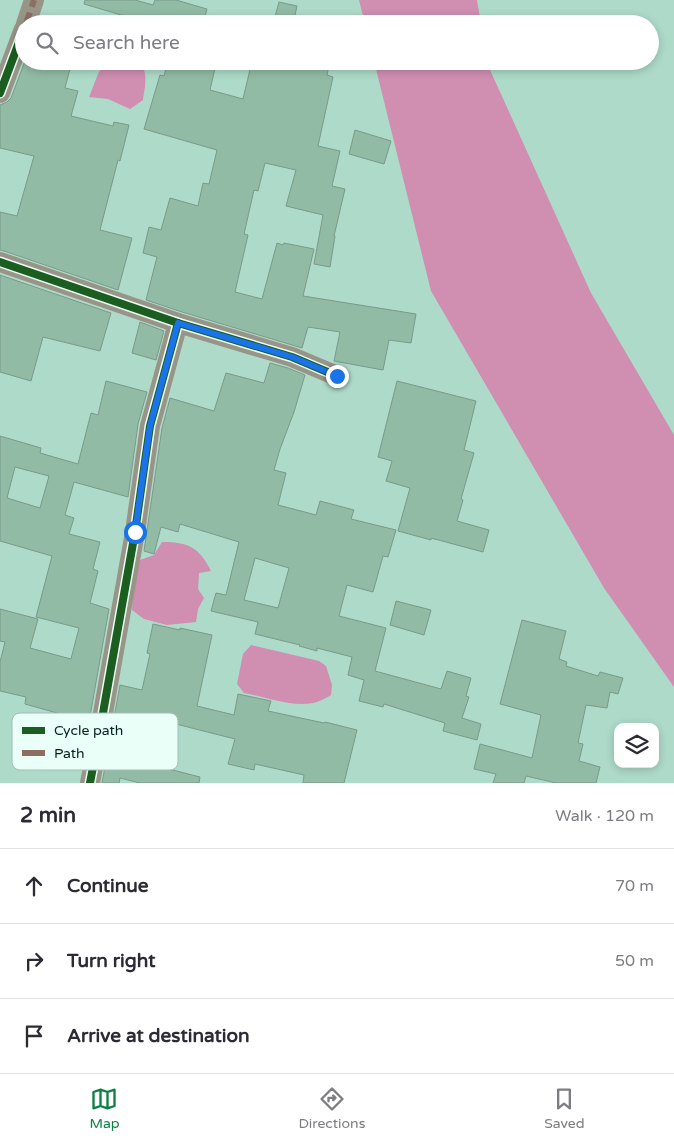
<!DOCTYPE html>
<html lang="en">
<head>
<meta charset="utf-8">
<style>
	body { margin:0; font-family:"Varela Round",sans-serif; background:#f7f7f7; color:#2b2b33 }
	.controls { position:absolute; right:15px; bottom:15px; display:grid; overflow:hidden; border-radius:10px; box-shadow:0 2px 8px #0003 }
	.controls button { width:45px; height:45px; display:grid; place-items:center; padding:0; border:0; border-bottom:1px solid #e1e1e2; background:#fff; color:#2b2b33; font:25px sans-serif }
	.stop { position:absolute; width:15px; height:15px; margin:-11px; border:4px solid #1a73e8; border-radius:50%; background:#fff }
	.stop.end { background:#1a73e8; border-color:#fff; box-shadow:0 1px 5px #0008 }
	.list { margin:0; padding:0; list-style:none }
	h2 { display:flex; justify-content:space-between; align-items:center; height:65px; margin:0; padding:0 20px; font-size:21px }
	h2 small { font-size:16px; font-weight:400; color:#7c7c81 }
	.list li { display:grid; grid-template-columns:32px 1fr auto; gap:15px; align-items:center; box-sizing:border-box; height:75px; padding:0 20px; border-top:1px solid #e1e1e2 }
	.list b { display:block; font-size:19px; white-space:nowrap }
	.list em { font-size:16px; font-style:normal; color:#7c7c81 }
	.icon { flex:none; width:28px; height:28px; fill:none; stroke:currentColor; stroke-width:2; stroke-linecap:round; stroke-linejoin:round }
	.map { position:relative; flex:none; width:674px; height:783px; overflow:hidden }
	.search { position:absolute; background:#fff; box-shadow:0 2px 8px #0003; left:15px; right:15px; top:15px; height:55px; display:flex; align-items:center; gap:12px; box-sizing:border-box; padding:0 18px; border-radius:28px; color:#7c7c81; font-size:19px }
	.sheet { height:290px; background:#fff }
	nav { display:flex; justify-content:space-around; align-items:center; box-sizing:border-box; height:70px; border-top:1px solid #e1e1e2; background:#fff; font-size:14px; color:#7c7c81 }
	nav a { display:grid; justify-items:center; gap:2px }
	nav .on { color:#0b8043 }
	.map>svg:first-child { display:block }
	.water { fill:#d08eb1 }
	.building { fill:#91bba4; stroke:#7b998a; fill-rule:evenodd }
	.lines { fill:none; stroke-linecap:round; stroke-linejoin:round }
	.minor { stroke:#989487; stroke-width:20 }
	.quiet { stroke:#8d6e63; stroke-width:6; stroke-dasharray:12 6; stroke-linecap:butt }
	.cycleway-casing { stroke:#e9fff7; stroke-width:11 }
	.cycleway { stroke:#1b5e20; stroke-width:8 }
	.route { stroke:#1a73e8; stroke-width:6 }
	.key { fill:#e9fff7; stroke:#a4bdb5; stroke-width:1 }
	.key-label { font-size:14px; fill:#02231a }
</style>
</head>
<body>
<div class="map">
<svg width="674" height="783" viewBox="0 0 674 783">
	<rect width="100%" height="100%" fill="#aedaca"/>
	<g class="water">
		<polygon points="359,0 477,0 481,24 365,24"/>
		<path d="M105,61H139C149,73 145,86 143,100L130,109L108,99L89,97L98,74Z"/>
		<polygon points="374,61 486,61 591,293 674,435 674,687 604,588 431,291"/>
		<path d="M162,542C188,542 199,547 211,571L199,573L198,589L204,598L198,609L196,622L167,625L144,619L132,610L134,583L140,560L154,555Z"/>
		<path d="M251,645L319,661L326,666L332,685L331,695C326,698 319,702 313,703C289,707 267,697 244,693L237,684L243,654Z"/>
	</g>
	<g class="building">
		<polygon points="85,0 135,0 153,5 155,0 176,0 207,9 203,24 160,24 144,19 143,23 127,19 128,17 84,4"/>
		<polygon points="279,2 297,6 293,24 273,24"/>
		<polygon points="25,61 58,61 71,65 65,88 78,91 71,116 113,126 114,122 129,125 120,161 118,160 100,230 132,238 118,290 4,251 0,250 0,212 17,216 34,156 0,148 0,105 7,102 11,98"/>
		<polygon points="168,61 206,61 216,64 210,90 243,99 252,61 330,61 327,75 333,77 318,146 340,151 332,186 345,189 334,236 335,236 330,267 314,264 323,215 286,206 296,170 265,163 258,191 254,190 244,234 248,235 235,292 262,299 277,243 283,245 284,243 314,249 303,296 416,314 411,343 389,340 383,370 334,361 340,332 308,327 302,348 182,312 146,300 157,257 143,253 149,227 161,230 170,198 198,206 203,183 209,184 217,150 144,129 160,75 164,76"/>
		<polygon points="355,130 391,141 384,164 349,154"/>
		<polygon points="0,275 111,313 100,351 43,337 31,381 0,372"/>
		<polygon points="140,322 164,331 156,360 132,353"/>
		<path d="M270,363L288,368L305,375L294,412L280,449L274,470L286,473L278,505L316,515L320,501L354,510L351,519L396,530L388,557L383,556L373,592L347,585L339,616L386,628L375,671L441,689L447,671L471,678L466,696L469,697L462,718L481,724L477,740L443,731L445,723L384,704L383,707L359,701L364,680L348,675L352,657L317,648V651L299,646L300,645L255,634L258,622L211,611L216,593L226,595L239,542L180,524L178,532L161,527L154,554L144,551L162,428L170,398L214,411L226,373L264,383ZM255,558L289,568L278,608L244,600Z"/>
		<path d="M106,381L147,392L138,424L128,497L74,482L65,515L74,518L69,534L100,542L93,569L98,571L90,603L109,609L89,722L25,704L26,697L0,691V662L5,642L0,641V609L38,619L30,648L71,659L79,628L36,617L52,556L0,541V436L41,448L40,453L78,464L91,413L98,415ZM15,467L49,476L40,508L7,498Z"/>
		<polygon points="397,381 476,401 464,450 474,453 461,499 463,500 457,521 489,530 483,552 431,538 431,540 398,531 410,488 386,481 392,461 378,457"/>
		<polygon points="396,601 431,610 424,635 390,625"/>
		<polygon points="522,620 566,631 559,659 567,662 566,666 598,676 600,672 623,678 618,694 610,692 607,708 586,705 578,743 583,744 579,761 600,767 596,783 556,783 526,776 524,783 493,783 496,774 474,769 480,744 532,758 541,715 500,704"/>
		<polygon points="153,624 180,630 180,628 212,635 197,706 234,715 238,694 271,701 268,711 324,723 325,722 357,730 344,783 303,783 304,775 255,764 254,770 228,764 235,739 176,724 165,768 200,777 199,783 140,783 120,778 119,783 102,783 120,685 142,690 150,654 147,653"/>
	</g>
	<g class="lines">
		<g class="minor">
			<polyline points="26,24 34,0"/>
			<polyline points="0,93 24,29"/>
			<polyline points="0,262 178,323"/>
			<polyline points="90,783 100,730 135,532 150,426 178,323 292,357 337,376"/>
		</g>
		<polyline class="quiet" points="26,24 34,0"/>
		<defs>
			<g id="cycleway">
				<polyline points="0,93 24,29"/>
				<polyline points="0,262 178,323"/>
				<polyline points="90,783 100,730 135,532 150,426 178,323 292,357 337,376"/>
			</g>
		</defs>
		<use href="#cycleway" class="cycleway-casing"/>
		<use href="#cycleway" class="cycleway"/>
	</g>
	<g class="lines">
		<polyline class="route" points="135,532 150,426 178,323 292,357 337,376"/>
	</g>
	<rect x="12" y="713" width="166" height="57" rx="8" class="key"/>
	<rect x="22" y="727" width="23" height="7" fill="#1b5e20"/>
	<rect x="22" y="750" width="23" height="6" fill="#8d6e63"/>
	<g class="key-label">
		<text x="54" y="735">Cycle path</text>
		<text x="54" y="758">Path</text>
	</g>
</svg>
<div class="controls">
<button><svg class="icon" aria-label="layers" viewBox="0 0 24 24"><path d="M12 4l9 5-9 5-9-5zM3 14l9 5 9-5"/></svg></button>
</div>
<div class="stop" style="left:135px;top:532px"></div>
<div class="stop end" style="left:337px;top:376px"></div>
<div class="search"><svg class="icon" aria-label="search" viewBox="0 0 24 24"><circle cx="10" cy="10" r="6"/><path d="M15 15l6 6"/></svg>Search here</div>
</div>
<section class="sheet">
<h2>2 min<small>Walk · 120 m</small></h2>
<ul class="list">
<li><svg class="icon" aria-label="ahead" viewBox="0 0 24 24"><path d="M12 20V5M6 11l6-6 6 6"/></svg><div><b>Continue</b></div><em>70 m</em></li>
<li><svg class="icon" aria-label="right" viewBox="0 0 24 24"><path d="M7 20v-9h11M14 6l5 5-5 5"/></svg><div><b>Turn right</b></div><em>50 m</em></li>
<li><svg class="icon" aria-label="arrive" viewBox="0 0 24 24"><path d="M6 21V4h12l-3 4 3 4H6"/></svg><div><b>Arrive at destination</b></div></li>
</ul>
</section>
<nav>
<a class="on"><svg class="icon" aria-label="map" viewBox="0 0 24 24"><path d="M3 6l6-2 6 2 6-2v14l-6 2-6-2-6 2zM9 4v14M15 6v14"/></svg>Map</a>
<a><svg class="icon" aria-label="directions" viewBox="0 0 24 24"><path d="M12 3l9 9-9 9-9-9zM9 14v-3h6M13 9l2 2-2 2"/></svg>Directions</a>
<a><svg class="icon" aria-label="saved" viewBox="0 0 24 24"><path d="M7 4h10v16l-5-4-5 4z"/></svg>Saved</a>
</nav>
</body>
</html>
